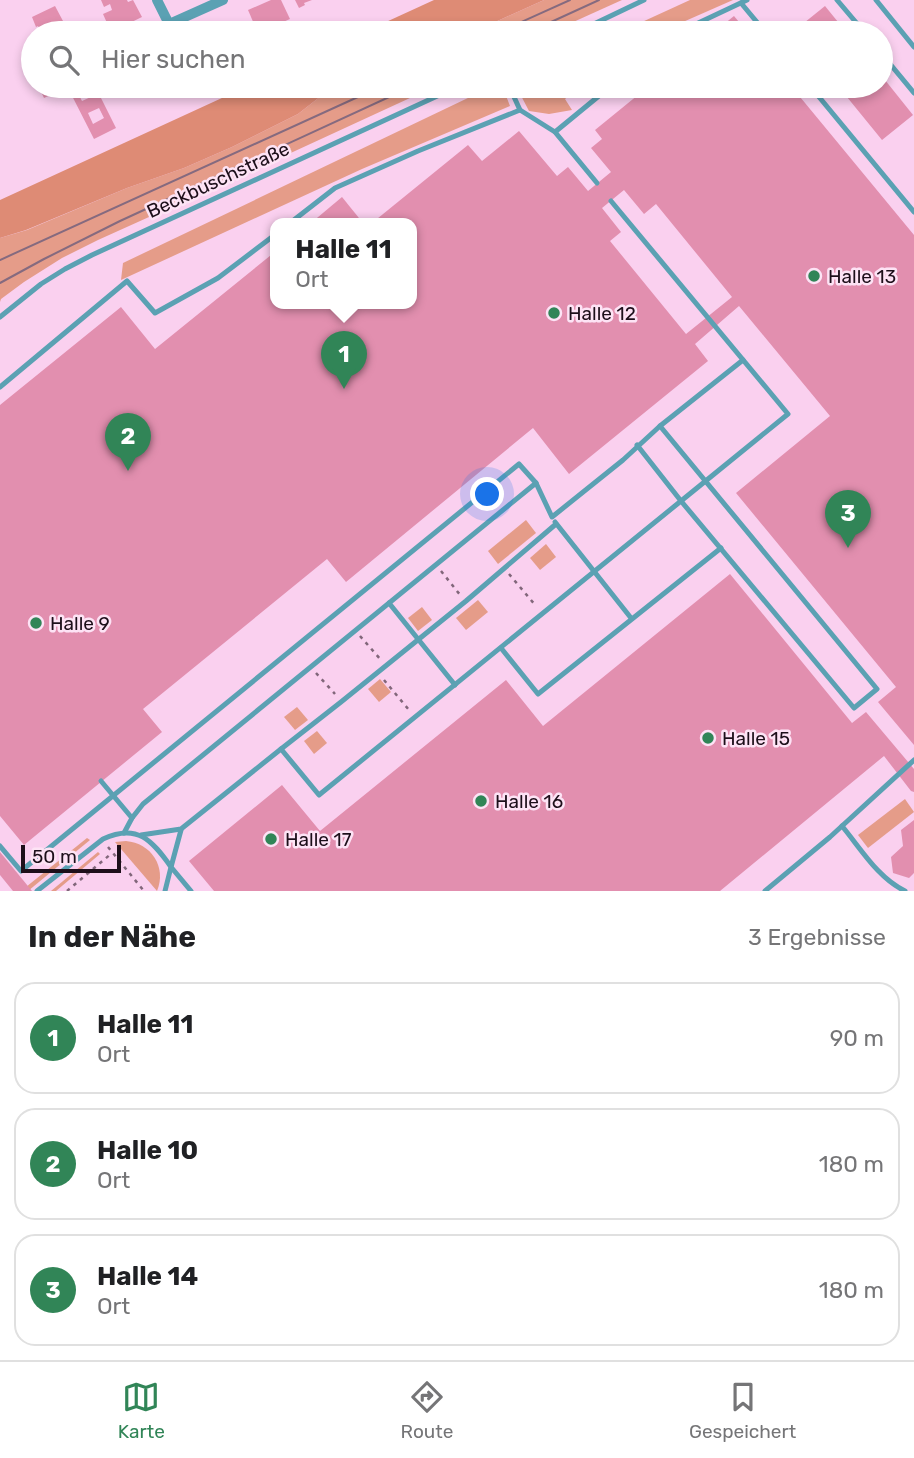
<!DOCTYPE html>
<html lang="de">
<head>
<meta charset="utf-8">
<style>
	body { margin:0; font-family:Rubik,sans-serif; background:#f2f2f2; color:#202124 }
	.scale { position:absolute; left:21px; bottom:18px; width:100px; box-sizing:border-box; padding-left:7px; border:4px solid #1d0f1a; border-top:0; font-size:19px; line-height:24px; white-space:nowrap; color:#1d0f1a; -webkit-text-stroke:5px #fde3f5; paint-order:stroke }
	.you { position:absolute; left:488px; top:495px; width:24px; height:24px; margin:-18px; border:5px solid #fff; border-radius:50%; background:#1a73e8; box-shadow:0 0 0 10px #1a73e833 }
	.badge { display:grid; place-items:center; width:46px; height:46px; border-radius:50%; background:#318557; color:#fff; font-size:23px; font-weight:700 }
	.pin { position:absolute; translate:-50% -58px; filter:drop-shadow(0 2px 4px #0008) }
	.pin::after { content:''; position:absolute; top:37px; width:24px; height:21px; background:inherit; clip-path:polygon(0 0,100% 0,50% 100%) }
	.popup { position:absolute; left:270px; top:218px; width:147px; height:91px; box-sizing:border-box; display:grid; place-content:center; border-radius:14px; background:#fff; filter:drop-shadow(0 2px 5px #0005); font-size:23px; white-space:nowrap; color:#757577 }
	.popup b { font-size:26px; color:#202124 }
	.popup::after { content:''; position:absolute; left:50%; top:100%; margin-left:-14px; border:14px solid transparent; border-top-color:#fff }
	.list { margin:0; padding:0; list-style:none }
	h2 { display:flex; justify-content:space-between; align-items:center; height:91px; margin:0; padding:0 28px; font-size:30px }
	h2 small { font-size:23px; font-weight:400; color:#757577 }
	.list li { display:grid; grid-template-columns:46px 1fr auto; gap:21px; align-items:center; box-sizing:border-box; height:112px; margin:0 14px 14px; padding:0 14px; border:2px solid #e0e0e0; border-radius:21px }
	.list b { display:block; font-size:26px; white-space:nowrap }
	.list p { margin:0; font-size:23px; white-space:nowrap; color:#757577 }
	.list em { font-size:23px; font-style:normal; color:#757577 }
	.icon { flex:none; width:38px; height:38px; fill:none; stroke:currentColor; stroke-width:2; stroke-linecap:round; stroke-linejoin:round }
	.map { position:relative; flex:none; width:914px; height:891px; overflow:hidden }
	.search { position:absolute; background:#fff; box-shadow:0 4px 10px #0003; left:21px; right:21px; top:21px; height:77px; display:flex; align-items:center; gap:18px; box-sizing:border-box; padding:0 24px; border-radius:38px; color:#757577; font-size:26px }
	.sheet { height:469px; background:#fff }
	nav { display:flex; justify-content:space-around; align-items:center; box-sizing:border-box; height:98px; border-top:2px solid #e0e0e0; background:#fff; font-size:19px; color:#757577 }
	nav a { display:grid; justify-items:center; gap:4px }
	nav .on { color:#318557 }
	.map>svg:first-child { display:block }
	.green { fill:#e59c89 }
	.forest { fill:#de8b75 }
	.building { fill:#e28faf; fill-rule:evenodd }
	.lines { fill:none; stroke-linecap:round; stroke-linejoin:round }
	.path { stroke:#81667a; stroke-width:2.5; stroke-dasharray:3.5 5; stroke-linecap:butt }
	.service { stroke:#5ba1b3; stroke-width:5 }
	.minor { stroke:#5ba1b3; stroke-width:10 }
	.tram { stroke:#856a7f; stroke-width:2 }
	.poi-dot { fill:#318557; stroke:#fde3f5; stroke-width:2.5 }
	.labels { text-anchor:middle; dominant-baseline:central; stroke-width:5; stroke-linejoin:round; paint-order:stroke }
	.street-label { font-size:19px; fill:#1d0f1a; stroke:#fde3f5 }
	.poi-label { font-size:19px; fill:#1d0f1a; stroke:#fde3f5; text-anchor:start }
</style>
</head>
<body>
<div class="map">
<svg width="914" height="891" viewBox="0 0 914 891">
	<rect width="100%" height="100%" fill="#fad0ef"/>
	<g class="green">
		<polygon points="544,0 622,0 549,33 471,33"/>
		<polygon points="690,0 733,0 658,33 618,33"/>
		<polygon points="356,86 436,86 269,163 98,240 62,258 24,282 1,299 0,302 0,238 27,230 127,188 184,168 232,147 298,114 321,96 345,91"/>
		<polygon points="493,86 503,88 510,106 362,169 121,280 123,263"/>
		<polygon points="516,86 581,86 565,99 572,110 549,114 529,111"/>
		<polygon points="526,520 536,533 498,564 488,551"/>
		<polygon points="546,544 556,557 540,570 530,558"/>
		<polygon points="478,600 488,612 466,630 456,618"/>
		<polygon points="422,607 432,620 418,631 408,618"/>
		<polygon points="380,679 391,692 379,702 368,689"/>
		<polygon points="297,707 308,720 295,730 284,717"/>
		<polygon points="317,731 327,743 314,754 304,741"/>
		<polygon points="905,799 914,812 868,848 858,835"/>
		<polygon points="87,838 90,840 28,891 21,891"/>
		<path d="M126,841C151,843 167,867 157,891L115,842Z"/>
		<polygon points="98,852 100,854 56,891 51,891"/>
	</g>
	<g class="forest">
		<polygon points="434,0 544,0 471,33 362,33"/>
		<polygon points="248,86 356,86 345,91 321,96 298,114 232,147 184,168 127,188 26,230 0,238 0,200"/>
	</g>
	<g class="building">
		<polygon points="101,0 127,0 128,2 133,0 142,17 111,32 103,14 112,10 110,4 104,7"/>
		<polygon points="271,0 281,0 290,19 258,33 248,10"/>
		<polygon points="295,0 312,0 304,3 305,5 299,8"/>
		<polygon points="55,6 63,21 69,33 42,33 38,26 36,27 32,17"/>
		<polygon points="825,6 847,33 796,33 794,31"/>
		<polygon points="734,16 748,33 713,33"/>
		<polygon points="221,21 226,33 193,33 211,25"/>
		<polygon points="881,75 913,115 882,140 838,86 881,86"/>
		<polygon points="41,86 56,86 59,91 44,98 39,87"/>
		<path d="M67,86H95L116,128L94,139ZM89,89L93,96L82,101L79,95ZM99,108L104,118L93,124L88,113Z"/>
		<polygon points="141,86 163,86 145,94"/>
		<path d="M649,86H791L914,235V745L878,702L896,687L736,493L830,416L739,306L695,344L708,361L569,474L533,428L346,582L327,559L143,709L162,732L24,845L0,816V405L121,307L155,349L276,251V303H412V223H372L468,145L482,161L519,131L557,176L568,167L588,191L611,172L591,148L602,139L595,130ZM624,190L644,214L656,204L732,297L686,334L610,241L621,232L602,208Z"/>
		<polygon points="342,197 363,223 311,223"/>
		<polygon points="730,574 852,723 866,712 914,769 914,792 911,791 884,756 720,891 214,891 189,861 282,785 320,831 506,680 543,726"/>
		<polygon points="914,820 914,873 909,878 893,873 891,857 903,846 901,830"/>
		<polygon points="0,852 32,891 13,891 0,875"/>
	</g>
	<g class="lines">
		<g class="path">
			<polyline points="441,571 461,596"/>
			<polyline points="509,574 536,606"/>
			<polyline points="360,636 381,660"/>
			<polyline points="316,673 335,694"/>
			<polyline points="384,680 409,710"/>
			<polyline points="108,847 144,891"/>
			<polyline points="67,891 112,853"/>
		</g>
		<g class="service">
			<polyline points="837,0 865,33"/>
			<polyline points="876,0 914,47"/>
			<polyline points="741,3 766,33"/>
			<polyline points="575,33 644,0"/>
			<polyline points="677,33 747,0"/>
			<polyline points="881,53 914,93"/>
			<polyline points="509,86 520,110 555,132"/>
			<polyline points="810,86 914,212"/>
			<polyline points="597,183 555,132 611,86"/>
			<polyline points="611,201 788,414 681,501 637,445"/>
			<polyline points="290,223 335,188 418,151 520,110"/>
			<polyline points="0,317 41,284 65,269 92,255 459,86"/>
			<polyline points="0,387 127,281 155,313 218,278 276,234"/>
			<polyline points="555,522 631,618"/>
			<polyline points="389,603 455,685"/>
			<polyline points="501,648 538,694 721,548"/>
			<polyline points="281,749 341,702 466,601 556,524"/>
			<polyline points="101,781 132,818"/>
			<path d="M842,826C861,849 878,878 905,891"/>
			<polyline points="181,830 171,867 191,891"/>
			<polyline points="124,833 132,818 143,804 536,483 552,517 623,460 660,426 743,360"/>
			<polyline points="141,835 181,829 281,749 319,795 681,501 854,708 877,689 660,426"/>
			<polyline points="0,846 21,871 519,464 536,483"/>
			<path d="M37,891L103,839C137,823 152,840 171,867L165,891"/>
			<polyline points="765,891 830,837 914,760"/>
		</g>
		<g class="minor">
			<polyline points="157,0 169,24"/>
			<polyline points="149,33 223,0"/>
		</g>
		<g class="tram">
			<polyline points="497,33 570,0"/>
			<polyline points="527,33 599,0"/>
			<polyline points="0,260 382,86"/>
			<polyline points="0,283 44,259 120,221 413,86"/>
		</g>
	</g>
	<g class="poi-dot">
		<circle cx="814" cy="276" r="7"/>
		<circle cx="554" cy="313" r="7"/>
		<circle cx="36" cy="623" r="7"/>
		<circle cx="708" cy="738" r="7"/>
		<circle cx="481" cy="801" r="7"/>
		<circle cx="271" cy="839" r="7"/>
	</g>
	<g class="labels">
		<g class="street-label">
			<text transform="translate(218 180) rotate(-25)">Beckbuschstraße</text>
		</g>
		<g class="poi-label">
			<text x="828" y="276">Halle 13</text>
			<text x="568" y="313">Halle 12</text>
			<text x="50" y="623">Halle 9</text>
			<text x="722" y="738">Halle 15</text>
			<text x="495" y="801">Halle 16</text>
			<text x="285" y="839">Halle 17</text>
		</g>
	</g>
</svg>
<div class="scale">50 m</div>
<div class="you"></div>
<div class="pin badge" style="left:344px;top:389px">1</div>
<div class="popup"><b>Halle 11</b>Ort</div>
<div class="pin badge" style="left:128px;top:471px">2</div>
<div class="pin badge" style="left:848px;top:548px">3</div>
<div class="search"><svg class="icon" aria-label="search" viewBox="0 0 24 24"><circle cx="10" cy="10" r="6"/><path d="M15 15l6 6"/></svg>Hier suchen</div>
</div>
<section class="sheet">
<h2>In der Nähe<small>3 Ergebnisse</small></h2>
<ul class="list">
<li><span class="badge">1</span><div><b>Halle 11</b><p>Ort</p></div><em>90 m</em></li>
<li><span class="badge">2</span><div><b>Halle 10</b><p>Ort</p></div><em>180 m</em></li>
<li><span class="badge">3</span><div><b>Halle 14</b><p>Ort</p></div><em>180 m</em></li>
</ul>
</section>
<nav>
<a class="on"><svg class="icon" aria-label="map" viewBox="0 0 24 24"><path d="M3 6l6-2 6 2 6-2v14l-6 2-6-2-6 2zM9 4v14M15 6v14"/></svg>Karte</a>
<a><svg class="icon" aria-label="directions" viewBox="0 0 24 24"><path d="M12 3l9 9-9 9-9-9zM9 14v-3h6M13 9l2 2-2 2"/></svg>Route</a>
<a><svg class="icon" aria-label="saved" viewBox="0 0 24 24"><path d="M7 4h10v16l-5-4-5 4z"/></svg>Gespeichert</a>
</nav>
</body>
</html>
